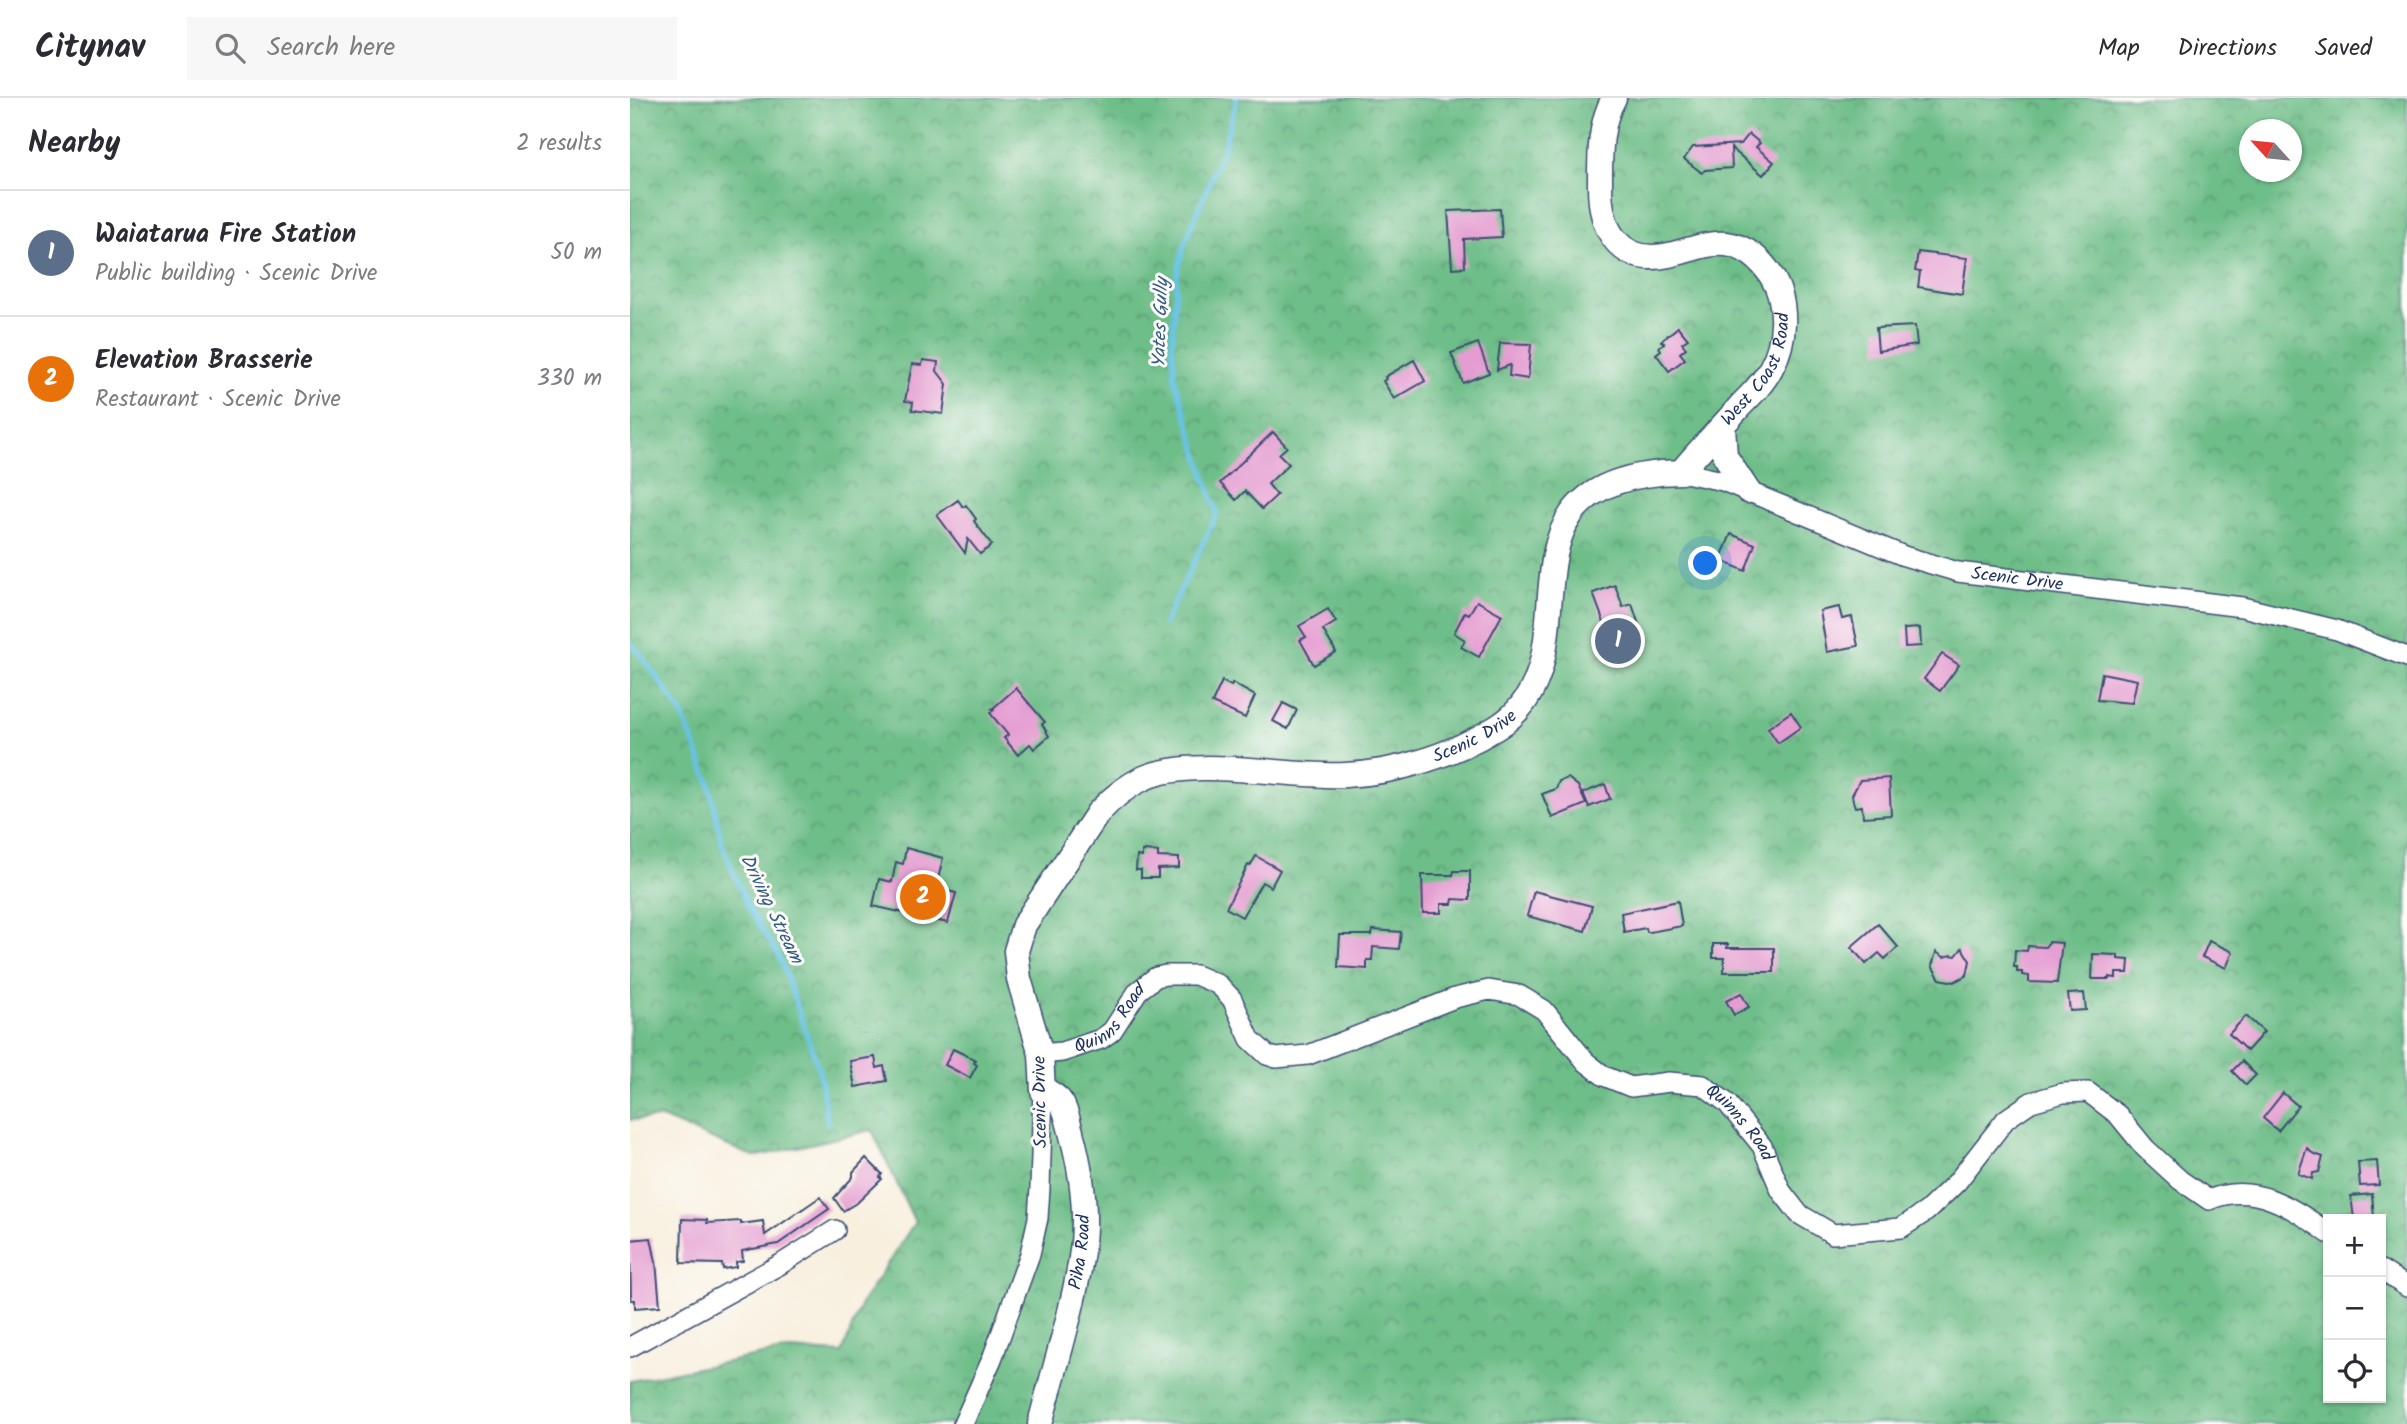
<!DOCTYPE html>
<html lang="en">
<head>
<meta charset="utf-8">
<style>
	body { margin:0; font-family:Kalam,sans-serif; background:#f7f7f7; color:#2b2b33 }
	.controls { position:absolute; right:21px; bottom:21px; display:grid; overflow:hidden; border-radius:0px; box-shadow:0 2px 5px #0004 }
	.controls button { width:63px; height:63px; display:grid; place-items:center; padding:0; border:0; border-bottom:2px solid #e1e1e2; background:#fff; color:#2b2b33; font:35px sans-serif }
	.compass { position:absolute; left:1609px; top:21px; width:63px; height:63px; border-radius:50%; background:#fff; box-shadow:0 2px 5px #0004; rotate:297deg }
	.you { position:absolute; left:1076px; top:466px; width:24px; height:24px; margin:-18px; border:5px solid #fff; border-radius:50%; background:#1a73e8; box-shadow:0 0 0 10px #1a73e833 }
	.badge { display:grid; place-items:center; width:46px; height:46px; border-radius:50%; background:#2563eb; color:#fff; font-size:23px; font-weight:700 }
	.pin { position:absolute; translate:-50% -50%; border:4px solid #fff; box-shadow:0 2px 7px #0006 }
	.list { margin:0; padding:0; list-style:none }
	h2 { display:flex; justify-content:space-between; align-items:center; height:91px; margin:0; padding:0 28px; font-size:30px }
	h2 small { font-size:23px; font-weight:400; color:#7c7c81 }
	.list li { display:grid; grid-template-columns:46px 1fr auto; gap:21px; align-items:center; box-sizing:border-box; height:126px; padding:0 28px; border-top:2px solid #e1e1e2 }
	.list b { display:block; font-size:26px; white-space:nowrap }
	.list p { margin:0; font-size:23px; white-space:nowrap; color:#7c7c81 }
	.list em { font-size:23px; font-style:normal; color:#7c7c81 }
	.icon { flex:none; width:38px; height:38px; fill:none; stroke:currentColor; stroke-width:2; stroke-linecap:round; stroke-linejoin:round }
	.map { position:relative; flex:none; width:1777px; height:1326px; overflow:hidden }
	header { display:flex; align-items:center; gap:42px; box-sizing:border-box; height:98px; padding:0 35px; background:#fff; border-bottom:2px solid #e1e1e2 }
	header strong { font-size:33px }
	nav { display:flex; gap:38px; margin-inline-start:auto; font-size:24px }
	.search { width:490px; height:63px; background:#f7f7f7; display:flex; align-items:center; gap:18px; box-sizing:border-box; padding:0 24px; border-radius:0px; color:#7c7c81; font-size:26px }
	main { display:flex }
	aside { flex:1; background:#fff }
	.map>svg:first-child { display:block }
	.forest { fill:url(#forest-crowns); stroke:#447674; stroke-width:2; fill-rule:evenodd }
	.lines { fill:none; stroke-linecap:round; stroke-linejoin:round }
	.stream { stroke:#68c3e6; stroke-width:5 }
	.building { fill:#e49cd1 }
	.minor-casing { stroke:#3c4c71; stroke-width:22 }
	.major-casing { stroke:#3c4c71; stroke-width:27 }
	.minor { stroke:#fff; stroke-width:19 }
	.major { stroke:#fff; stroke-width:24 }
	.labels { text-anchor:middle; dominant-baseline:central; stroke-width:6; stroke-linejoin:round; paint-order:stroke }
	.street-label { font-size:18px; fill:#1b2f5e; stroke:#fdfcf7 }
	.water-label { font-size:19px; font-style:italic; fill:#325b87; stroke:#fdfcf7 }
</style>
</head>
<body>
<header>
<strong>Citynav</strong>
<div class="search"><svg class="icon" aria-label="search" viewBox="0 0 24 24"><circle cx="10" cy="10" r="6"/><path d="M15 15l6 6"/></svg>Search here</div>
<nav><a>Map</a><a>Directions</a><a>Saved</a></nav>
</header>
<main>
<aside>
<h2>Nearby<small>2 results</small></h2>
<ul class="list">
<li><span class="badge" style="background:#5c6f8a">1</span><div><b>Waiatarua Fire Station</b><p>Public building · Scenic Drive</p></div><em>50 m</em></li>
<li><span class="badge" style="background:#e8710a">2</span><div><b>Elevation Brasserie</b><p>Restaurant · Scenic Drive</p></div><em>330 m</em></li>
</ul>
</aside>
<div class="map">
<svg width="1777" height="1326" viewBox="0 0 1777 1326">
	<defs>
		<pattern id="forest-crowns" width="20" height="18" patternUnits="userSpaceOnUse" patternTransform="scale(1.75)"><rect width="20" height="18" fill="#6ebe89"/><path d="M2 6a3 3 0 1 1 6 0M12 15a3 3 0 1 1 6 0" fill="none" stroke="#5a9b73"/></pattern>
	</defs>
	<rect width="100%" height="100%" fill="#fdfcf7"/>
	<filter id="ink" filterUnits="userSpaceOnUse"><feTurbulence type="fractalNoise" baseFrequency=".0143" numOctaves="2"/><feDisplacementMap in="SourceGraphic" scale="14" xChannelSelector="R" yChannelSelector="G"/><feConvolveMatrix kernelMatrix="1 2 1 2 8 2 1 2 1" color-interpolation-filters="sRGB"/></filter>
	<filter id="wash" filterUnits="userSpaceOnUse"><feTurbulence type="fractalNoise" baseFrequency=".00686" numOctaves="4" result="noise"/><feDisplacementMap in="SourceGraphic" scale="28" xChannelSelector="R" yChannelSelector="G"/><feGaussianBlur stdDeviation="1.57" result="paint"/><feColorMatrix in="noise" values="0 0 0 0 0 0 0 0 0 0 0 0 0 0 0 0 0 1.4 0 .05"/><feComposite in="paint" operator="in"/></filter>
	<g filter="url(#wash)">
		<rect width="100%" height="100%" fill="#f8efde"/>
		<path class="forest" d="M0,0H1777V1326H0V1283L158,1252L212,1255L231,1206L285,1124L242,1032L124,1059L32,1020L0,1022ZM1619,32H1661V74H1619ZM1698,1121H1751V1300H1698Z"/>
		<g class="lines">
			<g class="stream">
				<polyline points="534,526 587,416 545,282 542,245 547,176 555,144 594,49 607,0"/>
				<polyline points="0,545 12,558 50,612 79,683 92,746 118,809 150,860 189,972 198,1026"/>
			</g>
		</g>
		<g id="blocks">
			<g class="building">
				<polygon points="1119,36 1130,45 1126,49 1144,64 1133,77 1101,50 1102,70 1075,72 1072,75 1054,61 1063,49 1111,46"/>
				<polygon points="870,111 872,139 834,141 835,169 822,170 818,113"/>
				<polygon points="1288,154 1337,160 1332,196 1288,189 1290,174 1285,173"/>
				<polygon points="1285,228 1287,247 1248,253 1246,230"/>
				<polygon points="1048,229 1058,241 1052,245 1056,250 1050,255 1055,261 1039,273 1026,256 1031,252 1029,249 1034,245 1031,243"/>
				<polygon points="848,245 859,275 833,285 821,255"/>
				<polygon points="870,245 901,246 898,281 879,278 880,267 867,272"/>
				<polygon points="293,262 308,264 307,273 317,286 313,316 282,312 283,304 275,303 282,266 292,267"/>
				<polygon points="784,262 795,283 764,301 753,283 756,281 755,279"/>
				<polygon points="643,334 657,349 649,356 659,366 638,386 647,397 632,411 615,393 606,402 590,385"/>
				<polygon points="328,402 333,409 336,407 346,421 344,423 362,447 350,456 338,441 335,455 307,417"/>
				<polygon points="1101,436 1125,446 1115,473 1090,462"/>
				<polygon points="985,487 993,509 1002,506 1012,536 982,546 963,495"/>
				<polygon points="847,503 872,517 849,559 831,549 835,542 824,535 835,514 839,516"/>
				<polygon points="1209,509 1212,521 1222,519 1228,548 1197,554 1190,513"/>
				<polygon points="698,511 706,524 693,532 706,554 684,567 670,542 676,539 669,528"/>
				<polygon points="1290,530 1291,548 1275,549 1274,531"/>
				<polygon points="1312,556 1329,567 1310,593 1294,581"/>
				<polygon points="1472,575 1507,582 1502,605 1467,602"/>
				<polygon points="592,583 601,588 602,585 625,598 615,620 582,605"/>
				<polygon points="386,590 415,624 412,626 419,638 404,651 400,646 388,657 374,640 378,637 360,615 364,612 362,611"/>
				<polygon points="653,605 667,612 658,631 643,623"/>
				<polygon points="1161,614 1171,629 1148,645 1138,630"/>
				<polygon points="938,680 948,688 956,706 922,720 912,696 926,691 929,683"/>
				<polygon points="1259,680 1261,717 1233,719 1232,708 1225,709 1223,703 1222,697 1230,682"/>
				<polygon points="975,686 980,701 959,709 953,695"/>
				<polygon points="276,750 313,760 306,790 326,795 318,825 243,808 249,781 262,784 266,764 273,766"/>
				<polygon points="512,753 528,754 528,759 549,760 549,770 528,771 528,780 511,780 511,772 506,772 507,758 512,759"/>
				<polygon points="626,758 650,772 641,789 632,784 612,819 596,810 618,767 620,768"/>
				<polygon points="824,773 840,773 840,802 823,801 822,806 811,806 811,815 793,815 792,777 823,777"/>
				<polygon points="904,793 962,808 955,833 897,818"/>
				<polygon points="1048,803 1052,828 1020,834 1017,834 1016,830 994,834 991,815"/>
				<polygon points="1248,826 1268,849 1255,861 1249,855 1236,866 1221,849"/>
				<polygon points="743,832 771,834 769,851 743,849 742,862 737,862 737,871 708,869 710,837 742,837"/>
				<polygon points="1579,843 1603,854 1596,870 1572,859"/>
				<polygon points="1419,844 1432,845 1427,885 1399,884 1399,878 1392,877 1392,874 1387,874 1387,869 1384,869 1385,852 1397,853 1398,848 1415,849"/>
				<polygon points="1083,846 1098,846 1097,850 1144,850 1144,874 1094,874 1094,860 1083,860"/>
				<polygon points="1332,850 1340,863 1337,877 1324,884 1310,881 1302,868 1306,854 1314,859 1321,857 1326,858"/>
				<polygon points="1463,856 1488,857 1488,861 1499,862 1498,875 1486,875 1486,880 1479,879 1479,881 1462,881"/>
				<polygon points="1111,895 1119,909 1104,917 1096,903"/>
				<polygon points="1454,895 1456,912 1440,913 1438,896"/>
				<polygon points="1616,918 1634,934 1617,953 1599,936"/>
				<polygon points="323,951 346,962 344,965 347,967 340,980 315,967"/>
				<polygon points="245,959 247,970 254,968 257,983 225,989 220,963"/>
				<polygon points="1612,963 1626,977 1616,987 1602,973"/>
				<polygon points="1653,995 1668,1008 1648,1033 1633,1020"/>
				<polygon points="1677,1050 1682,1055 1693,1059 1689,1074 1683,1075 1682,1081 1668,1076"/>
				<polygon points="236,1060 252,1076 250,1079 252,1081 228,1104 213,1113 204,1100 223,1079 223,1074"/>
				<polygon points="1747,1063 1749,1087 1730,1088 1728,1064"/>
				<polygon points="1742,1096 1744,1119 1724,1121 1721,1098"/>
				<polygon points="190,1099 199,1111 148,1146 112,1153 113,1163 106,1164 106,1169 93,1171 92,1166 51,1165 52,1121 77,1122 77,1125 111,1123 111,1126 133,1123 135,1137"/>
				<polygon points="21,1140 26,1164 30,1208 5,1210 5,1202 1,1202 0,1142"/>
			</g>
		</g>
	</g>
	<g filter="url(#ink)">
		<use href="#blocks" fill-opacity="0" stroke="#3c4c71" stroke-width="2"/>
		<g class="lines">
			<defs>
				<g id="minor">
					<path id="s1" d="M1051,374L1093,383L1274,458L1328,474L1612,509L1707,532L1777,559"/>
					<path id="s2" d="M411,956L432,954L471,941L482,933L508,893L526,879L536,877H566L589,887L602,901L620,941L637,957L646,960L678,957L825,900L859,892L889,897L914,912L956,964L974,978L1001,989L1039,984L1073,987L1097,1005L1132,1048L1151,1093L1169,1116L1203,1136L1271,1130L1297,1113L1327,1084L1376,1021L1401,1004L1433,995L1458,994L1488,1017L1515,1050L1550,1082L1579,1102C1622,1083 1663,1109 1698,1135"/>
					<polyline points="1751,1172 1777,1189"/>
					<polyline points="0,1249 151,1166 205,1132"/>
					<polyline points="333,1326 362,1261 400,1156 408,1120 410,1090 413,993"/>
				</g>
				<g id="major">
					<polyline points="1093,328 1095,358 1118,393"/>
					<path id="s3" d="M410,1326C424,1271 442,1216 451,1160C458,1119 452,1074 441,1034C436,1015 434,997 413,993L411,956L389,881L386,853L394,827L468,715C482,700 496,688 514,680C564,658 659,680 715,677C767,675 822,657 866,630C977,562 842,378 1051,374C1070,351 1091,330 1111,307C1122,296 1134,284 1141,270C1156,243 1158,205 1142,179C1132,162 1115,148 1096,146C1076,144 1058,153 1039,157C990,168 970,132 970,88C970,59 969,26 984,0"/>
				</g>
			</defs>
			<use href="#minor" class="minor-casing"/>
			<use href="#major" class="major-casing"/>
			<use href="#minor" class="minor"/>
			<use href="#major" class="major"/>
		</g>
	</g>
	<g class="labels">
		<g class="street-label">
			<text stroke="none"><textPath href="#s3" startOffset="1564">West Coast Road</textPath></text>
			<text stroke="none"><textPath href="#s1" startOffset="355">Scenic Drive</textPath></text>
			<text stroke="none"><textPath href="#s3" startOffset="1054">Scenic Drive</textPath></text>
			<text stroke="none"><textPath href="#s2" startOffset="82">Quinns Road</textPath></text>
			<text transform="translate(411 1004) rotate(-91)">Scenic Drive</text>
			<text stroke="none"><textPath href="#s2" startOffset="836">Quinns Road</textPath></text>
			<text stroke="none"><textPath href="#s3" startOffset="177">Piha Road</textPath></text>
		</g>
		<g class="water-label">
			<text transform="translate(531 225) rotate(-88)">Yates Gully</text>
			<text transform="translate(141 811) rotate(64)">Driving Stream</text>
		</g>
	</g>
</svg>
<div class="controls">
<button>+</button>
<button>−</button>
<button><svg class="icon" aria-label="locate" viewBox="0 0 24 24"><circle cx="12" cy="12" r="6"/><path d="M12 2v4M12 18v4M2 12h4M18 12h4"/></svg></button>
</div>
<svg class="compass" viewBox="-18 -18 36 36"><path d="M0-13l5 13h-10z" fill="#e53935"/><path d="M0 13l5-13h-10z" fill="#7c7c81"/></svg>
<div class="you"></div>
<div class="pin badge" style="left:988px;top:543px;background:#5c6f8a">1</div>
<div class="pin badge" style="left:293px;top:799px;background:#e8710a">2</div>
</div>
</main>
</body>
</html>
